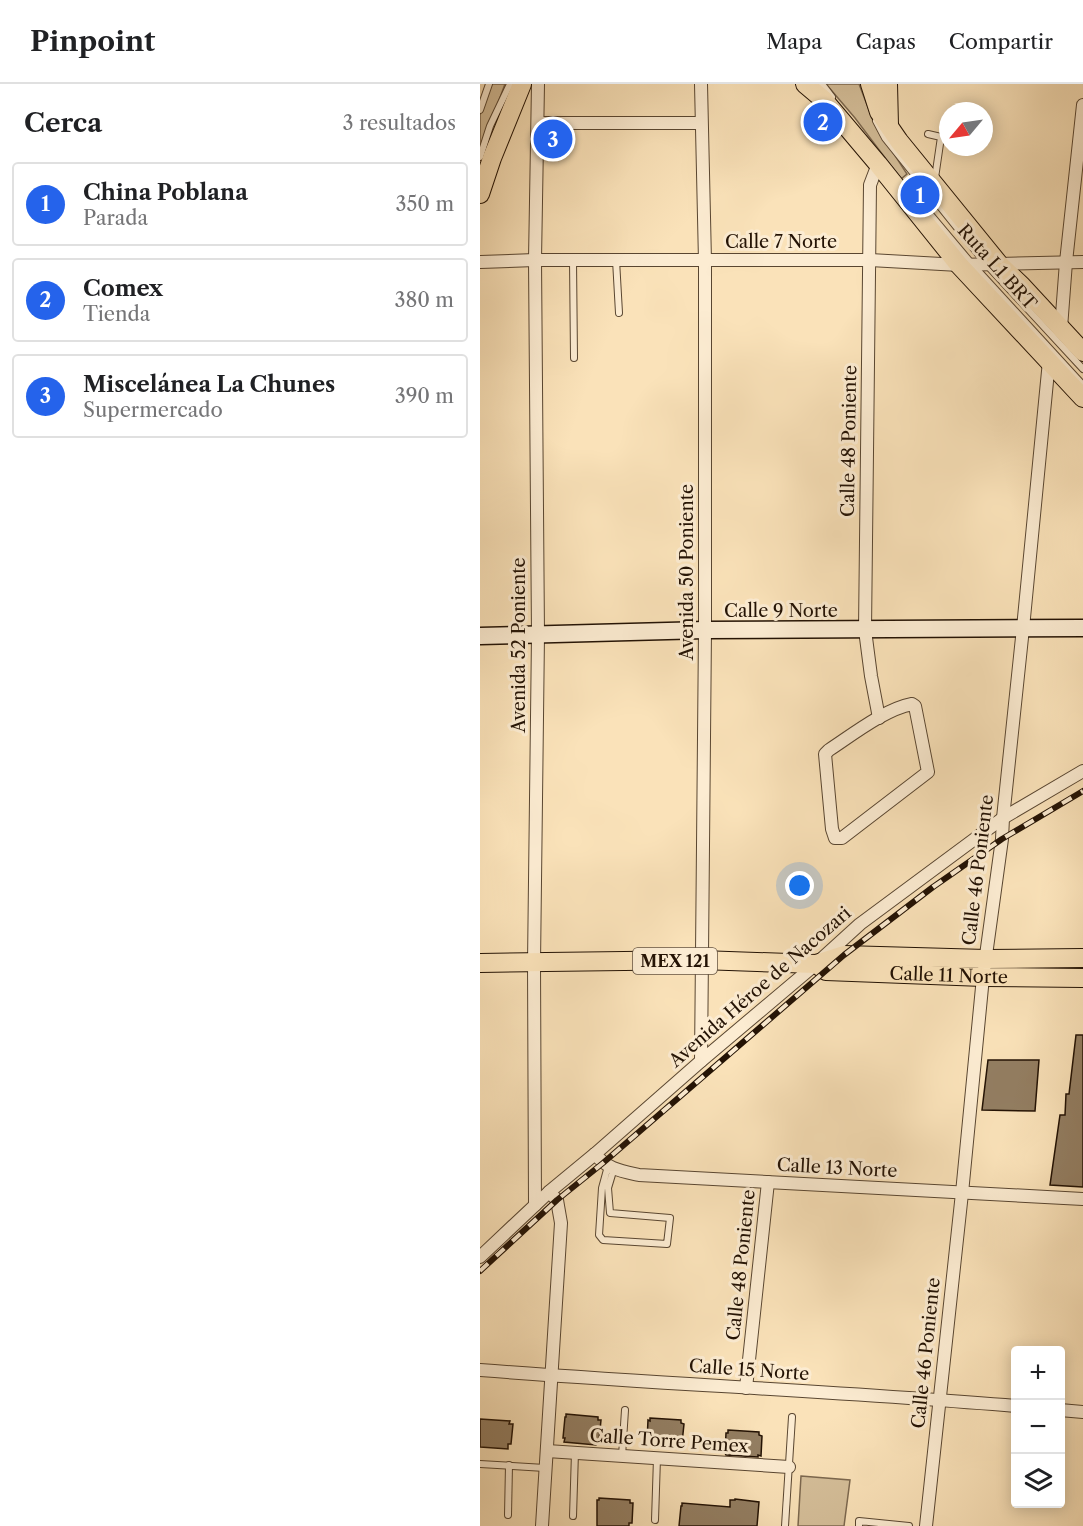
<!DOCTYPE html>
<html lang="es">
<head>
<meta charset="utf-8">
<style>
	body { margin:0; font-family:"Libre Caslon Text",serif; background:#f6f6f6; color:#202124 }
	.controls { position:absolute; right:18px; bottom:18px; display:grid; overflow:hidden; border-radius:6px; box-shadow:0 3px 15px #0003 }
	.controls button { width:54px; height:54px; display:grid; place-items:center; padding:0; border:0; border-bottom:2px solid #e0e0e0; background:#fff; color:#202124; font:30px sans-serif }
	.compass { position:absolute; left:459px; top:18px; width:54px; height:54px; border-radius:50%; background:#fff; box-shadow:0 3px 15px #0003; rotate:241deg }
	.you { position:absolute; left:320px; top:802px; width:21px; height:21px; margin:-15px; border:4px solid #fff; border-radius:50%; background:#1a73e8; box-shadow:0 0 0 9px #1a73e833 }
	.badge { display:grid; place-items:center; width:39px; height:39px; border-radius:50%; background:#2563eb; color:#fff; font-size:20px; font-weight:700 }
	.pin { position:absolute; translate:-50% -50%; border:3px solid #fff; box-shadow:0 2px 6px #0006 }
	.list { margin:0; padding:0; list-style:none }
	h2 { display:flex; justify-content:space-between; align-items:center; height:78px; margin:0; padding:0 24px; font-size:26px }
	h2 small { font-size:20px; font-weight:400; color:#757577 }
	.list li { display:grid; grid-template-columns:39px 1fr auto; gap:18px; align-items:center; box-sizing:border-box; height:84px; margin:0 12px 12px; padding:0 12px; border:2px solid #e0e0e0; border-radius:6px }
	.list b { display:block; font-size:22px; white-space:nowrap }
	.list p { margin:0; font-size:20px; white-space:nowrap; color:#757577 }
	.list em { font-size:20px; font-style:normal; color:#757577 }
	.icon { flex:none; width:33px; height:33px; fill:none; stroke:currentColor; stroke-width:2; stroke-linecap:round; stroke-linejoin:round }
	.map { position:relative; flex:none; width:603px; height:1442px; overflow:hidden }
	header { display:flex; align-items:center; gap:36px; box-sizing:border-box; height:84px; padding:0 30px; background:#fff; border-bottom:2px solid #e0e0e0 }
	header strong { font-size:28px }
	nav { display:flex; gap:33px; margin-inline-start:auto; font-size:21px }
	main { display:flex }
	aside { flex:1; background:#fff }
	.map>svg:first-child { display:block }
	.green { fill:#d5bf9a; stroke:#7c684f; stroke-width:1.5 }
	.building { fill:#937e62; stroke:#231204; stroke-width:1.5 }
	.lines { fill:none; stroke-linecap:round; stroke-linejoin:round }
	.lane-casing { stroke:#594631; stroke-width:8 }
	.street-casing { stroke:#594631; stroke-width:14 }
	.secondary-casing { stroke:#231204; stroke-width:19 }
	.primary-casing { stroke:#231204; stroke-width:20 }
	.lane { stroke:#fcecd2; stroke-width:6 }
	.street { stroke:#fcecd2; stroke-width:12 }
	.secondary { stroke:#fcecd2; stroke-width:16 }
	.primary { stroke:#fae2b9; stroke-width:18 }
	.rail-casing { stroke:#231204; stroke-width:6 }
	.rail { stroke:#fcecd2; stroke-width:4; stroke-dasharray:11; stroke-linecap:butt }
	.labels { text-anchor:middle; dominant-baseline:central; stroke-width:6; stroke-linejoin:round; paint-order:stroke }
	.shield { fill:#fcecd2; stroke:#645342; stroke-width:1.5 }
	.shield-label { font-size:16px; font-weight:bold; fill:#231204 }
	.street-label { font-size:18px; fill:#231204; stroke:#fcecd2 }
</style>
</head>
<body>
<header>
<strong>Pinpoint</strong>
<nav><a>Mapa</a><a>Capas</a><a>Compartir</a></nav>
</header>
<main>
<aside>
<h2>Cerca<small>3 resultados</small></h2>
<ul class="list">
<li><span class="badge">1</span><div><b>China Poblana</b><p>Parada</p></div><em>350 m</em></li>
<li><span class="badge">2</span><div><b>Comex</b><p>Tienda</p></div><em>380 m</em></li>
<li><span class="badge">3</span><div><b>Miscelánea La Chunes</b><p>Supermercado</p></div><em>390 m</em></li>
</ul>
</aside>
<div class="map">
<svg width="603" height="1442" viewBox="0 0 603 1442">
	<rect width="100%" height="100%" fill="#fae2b9"/>
	<filter id="stains"><feTurbulence type="fractalNoise" baseFrequency=".00333" numOctaves="4"/><feColorMatrix values="0 0 0 0 .2 0 0 0 0 .09 0 0 0 0 .02 0 0 0 .5 -.17"/></filter>
	<radialGradient id="worn" r=".72"><stop offset=".6" stop-color="#630" stop-opacity="0"/><stop offset="1" stop-color="#630" stop-opacity=".3"/></radialGradient>
	<g class="green">
		<polygon points="11,0 25,0 0,68 0,31"/>
		<polygon points="346,0 379,0 394,39 427,90 421,95 375,34"/>
		<polygon points="321,1392 370,1396 364,1442 318,1442"/>
	</g>
	<g class="building">
		<polygon points="596,951 603,951 603,1103 570,1101 580,1031 585,1031 586,1010 589,1010"/>
		<polygon points="508,976 559,976 555,1027 502,1026"/>
		<polygon points="86,1330 118,1333 118,1336 121,1336 119,1356 116,1356 116,1361 84,1358 85,1354 83,1354 85,1333 86,1333"/>
		<polygon points="170,1334 201,1336 201,1339 204,1340 202,1359 200,1359 199,1364 168,1362 168,1357 167,1357 168,1336 170,1337"/>
		<polygon points="0,1335 30,1337 29,1340 33,1340 31,1360 28,1360 28,1365 0,1363"/>
		<polygon points="248,1346 279,1348 279,1351 282,1352 281,1372 278,1371 278,1373 246,1371 245,1369 246,1349 248,1349"/>
		<polygon points="119,1414 150,1416 150,1419 153,1419 152,1439 149,1439 149,1442 117,1442 117,1416 119,1416"/>
		<polygon points="255,1415 279,1418 277,1442 199,1442 201,1422 202,1422 202,1419 250,1423 250,1416 255,1416"/>
	</g>
	<g class="lines">
		<defs>
			<g id="lane">
				<polyline points="342,0 352,13"/>
				<polyline points="0,26 9,0"/>
				<polyline points="396,37 405,54 506,180 603,285"/>
				<polyline points="448,50 461,53 455,94"/>
				<polyline points="0,73 10,42 30,0"/>
				<polyline points="434,111 492,180 603,301"/>
				<polyline points="93,176 94,274"/>
				<polyline points="136,176 139,229"/>
				<polyline points="128,1082 122,1104 119,1151 123,1156 187,1160 190,1134 130,1129 128,1104 134,1084"/>
				<polyline points="142,1372 145,1326"/>
				<polyline points="0,1380 65,1384"/>
				<polyline points="28,1431 29,1381"/>
				<polyline points="93,1432 95,1368"/>
				<polyline points="175,1436 177,1374"/>
				<polyline points="305,1442 312,1333"/>
				<polyline points="379,1442 379,1437 429,1442"/>
			</g>
			<g id="street">
				<polyline points="59,39 221,39"/>
				<polyline points="398,80 390,101 385,546 391,592 399,634"/>
				<polyline points="0,178 55,176 390,176 479,181 603,178"/>
				<polyline points="581,244 586,178 603,21"/>
				<path d="M432,620L435,622L448,688L362,754H355L352,745L345,670L349,666C372,651 405,625 432,620Z"/>
				<polyline points="221,977 225,546 225,177 221,0"/>
				<path d="M115,1070C127,1085 141,1087 159,1091L603,1115"/>
				<polyline points="55,1121 54,879 58,551 55,176 58,0"/>
				<polyline points="0,1173 69,1108 115,1070 221,977 336,880 380,840 523,734 603,687"/>
				<path d="M0,1286C178,1300 357,1307 536,1322"/>
				<polyline points="266,1304 288,1098"/>
				<polyline points="580,1326 603,1328"/>
				<polyline points="67,1367 309,1383"/>
				<polyline points="62,1442 81,1139 77,1116 69,1108"/>
				<polyline points="446,1442 482,1109 503,893 522,755 523,734 543,544 569,277"/>
			</g>
			<polyline id="secondary" points="0,552 225,546 603,544"/>
			<g id="primary">
				<polyline points="325,0 344,16 398,80 479,181 603,314"/>
				<polyline points="390,0 399,28 419,57 519,180 542,202 603,268"/>
				<polyline points="408,0 409,41"/>
				<polyline points="0,110 12,74 42,0"/>
				<polyline points="0,879 221,876 336,880 364,871 506,875 603,874"/>
				<path id="s1" d="M336,880L346,887L503,893L603,894"/>
			</g>
		</defs>
		<use href="#lane" class="lane-casing"/>
		<use href="#street" class="street-casing"/>
		<use href="#secondary" class="secondary-casing"/>
		<use href="#primary" class="primary-casing"/>
		<use href="#lane" class="lane"/>
		<use href="#street" class="street"/>
		<use href="#secondary" class="secondary"/>
		<use href="#primary" class="primary"/>
		<defs>
			<polyline id="rail" points="0,1187 77,1116 123,1079 364,871 453,803 522,755 603,707"/>
		</defs>
		<use href="#rail" class="rail-casing"/>
		<use href="#rail" class="rail"/>
	</g>
	<g class="labels">
		<rect class="shield" x="153" y="864" width="84" height="26" rx="4.5"/>
		<g class="shield-label">
			<text x="195" y="877">MEX 121</text>
		</g>
		<g class="street-label">
			<text x="301" y="158">Calle 7 Norte</text>
			<text transform="translate(517 183) rotate(48)">Ruta L1 BRT</text>
			<text transform="translate(369 357) rotate(-89)">Calle 48 Poniente</text>
			<text transform="translate(207 488) rotate(-90)">Avenida 50 Poniente</text>
			<text x="301" y="527">Calle 9 Norte</text>
			<text transform="translate(39 561) rotate(-90)">Avenida 52 Poniente</text>
			<text transform="translate(498 786) rotate(-83)">Calle 46 Poniente</text>
			<text stroke="none"><textPath href="#s1" startOffset="135">Calle 11 Norte</textPath></text>
			<text transform="translate(280 903) rotate(-41)">Avenida Héroe de Nacozari</text>
			<text transform="translate(357 1084) rotate(3)">Calle 13 Norte</text>
			<text transform="translate(261 1181) rotate(-84)">Calle 48 Poniente</text>
			<text transform="translate(446 1269) rotate(-84)">Calle 46 Poniente</text>
			<text transform="translate(269 1286) rotate(4)">Calle 15 Norte</text>
			<text transform="translate(189 1357) rotate(4)">Calle Torre Pemex</text>
		</g>
	</g>
	<rect width="100%" height="100%" filter="url(#stains)"/>
	<rect width="100%" height="100%" fill="url(#worn)"/>
</svg>
<div class="controls">
<button>+</button>
<button>−</button>
<button><svg class="icon" aria-label="layers" viewBox="0 0 24 24"><path d="M12 4l9 5-9 5-9-5zM3 14l9 5 9-5"/></svg></button>
</div>
<svg class="compass" viewBox="-18 -18 36 36"><path d="M0-13l5 13h-10z" fill="#e53935"/><path d="M0 13l5-13h-10z" fill="#757577"/></svg>
<div class="you"></div>
<div class="pin badge" style="left:440px;top:111px">1</div>
<div class="pin badge" style="left:343px;top:38px">2</div>
<div class="pin badge" style="left:73px;top:55px">3</div>
</div>
</main>
</body>
</html>
